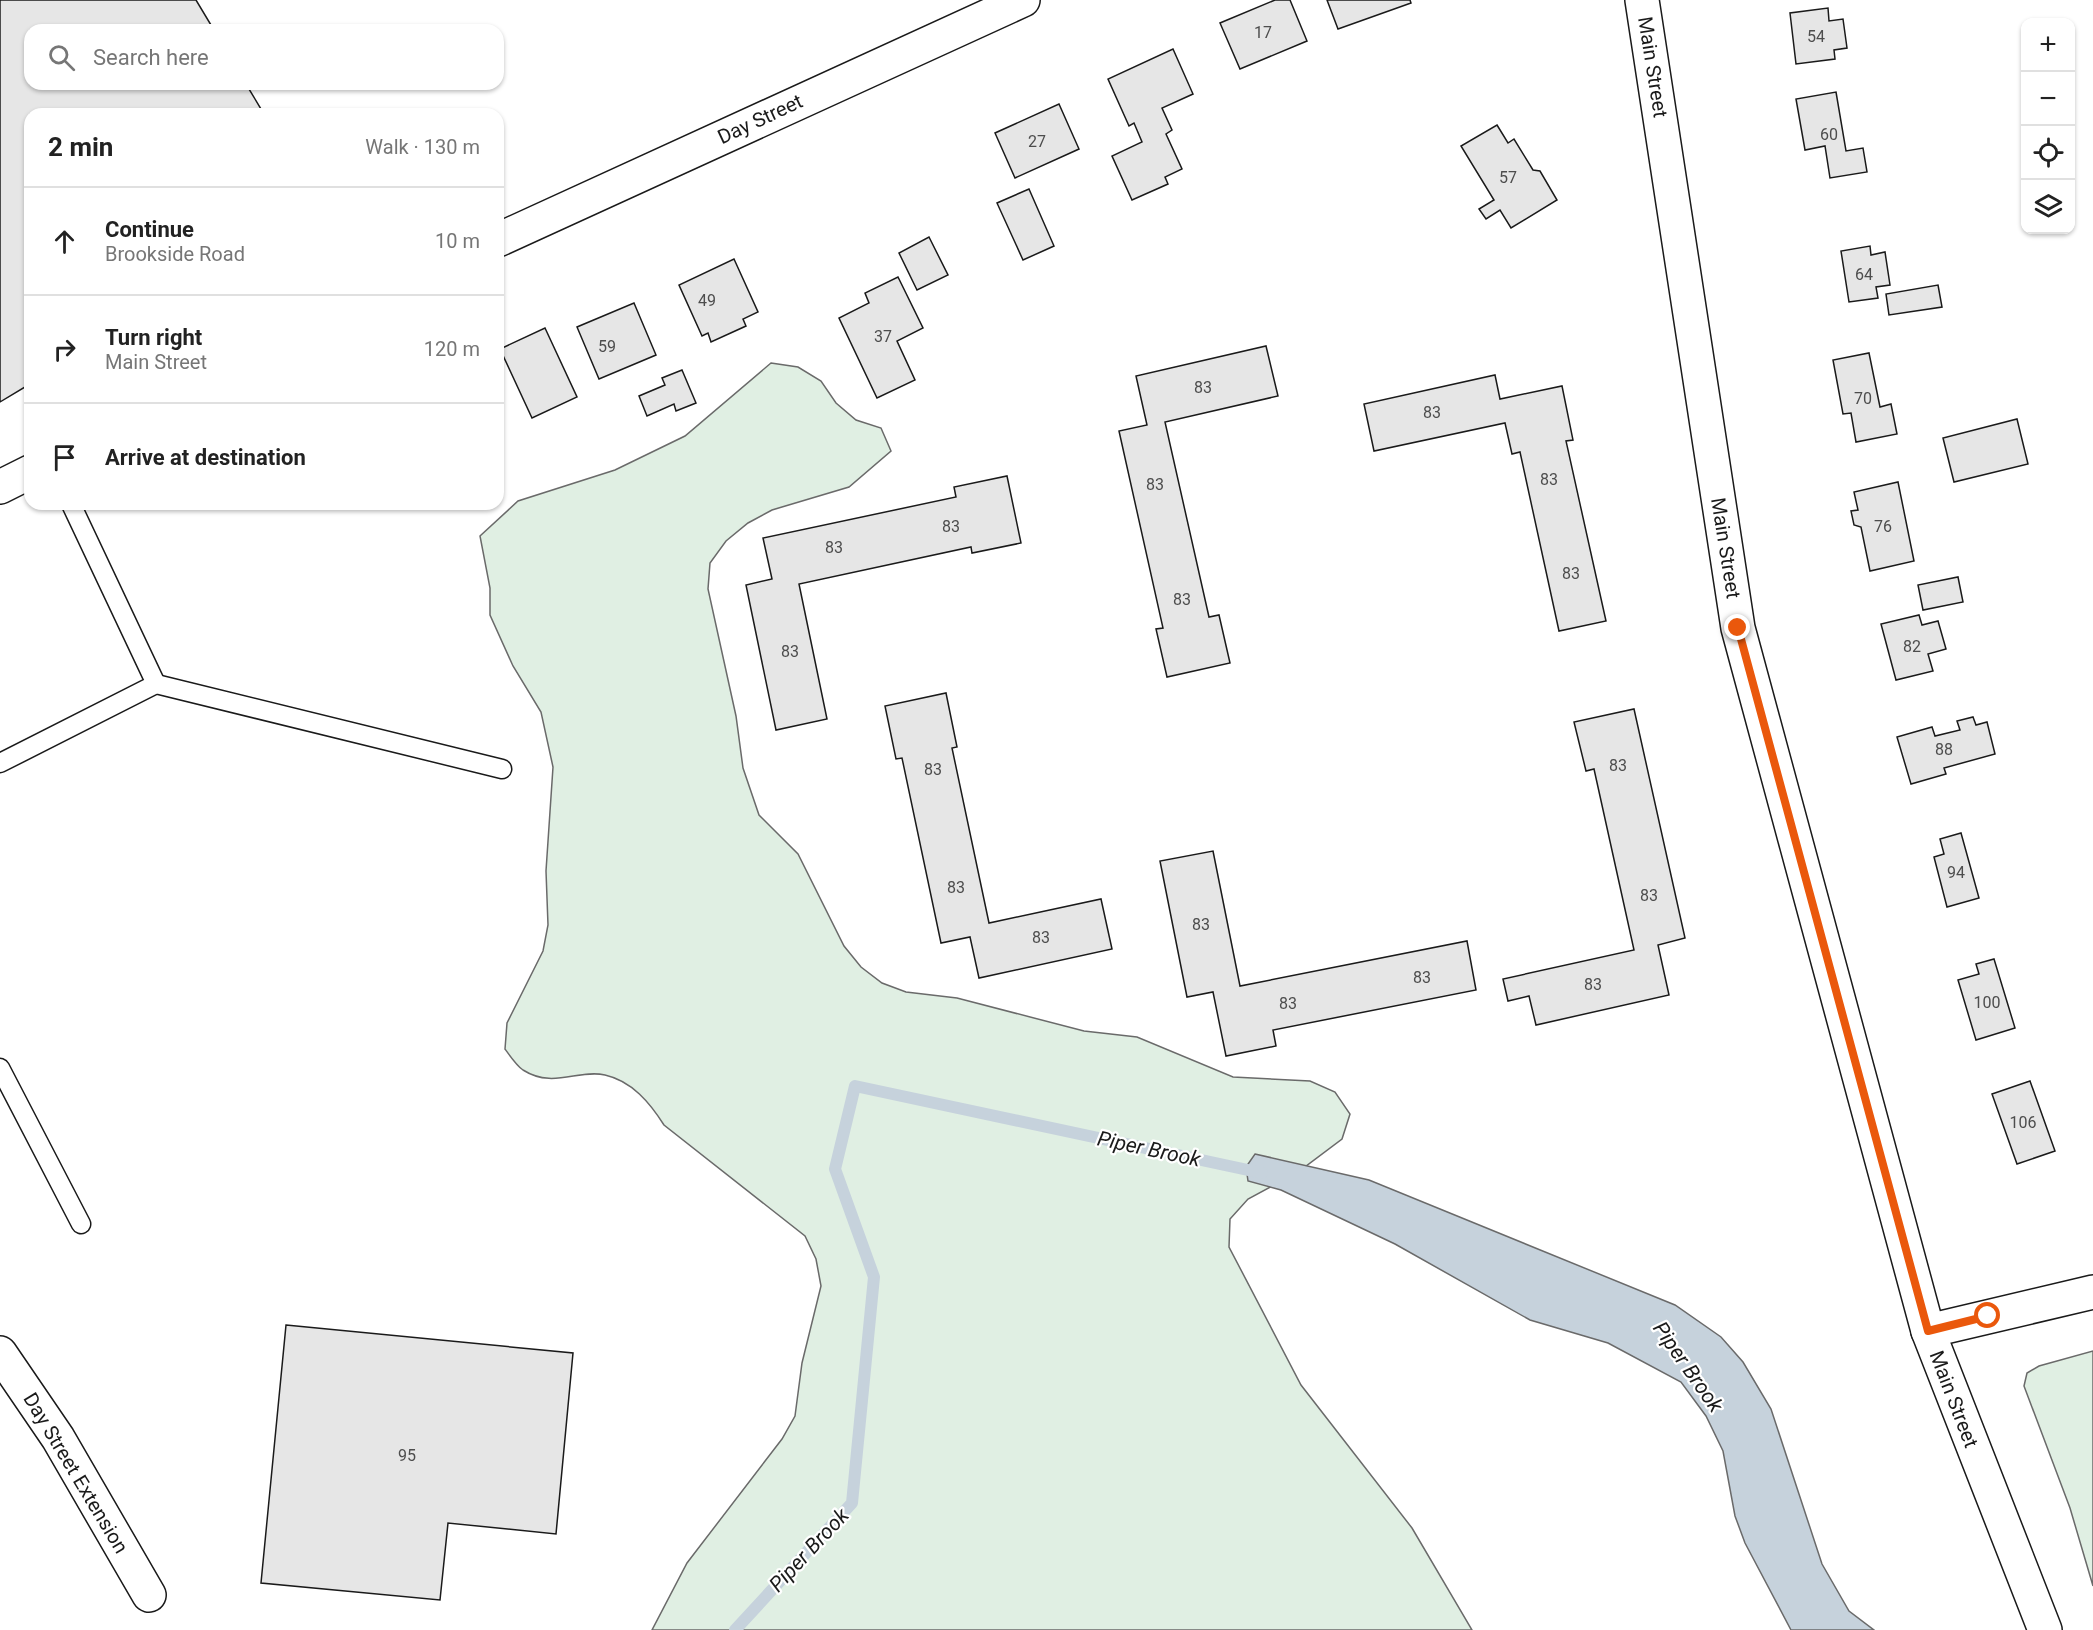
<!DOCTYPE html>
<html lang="en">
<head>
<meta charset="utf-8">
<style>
	body { margin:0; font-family:Roboto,sans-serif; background:#f6f6f6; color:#222 }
	.controls { position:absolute; right:18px; top:18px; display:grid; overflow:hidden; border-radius:12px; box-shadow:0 2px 4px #0004 }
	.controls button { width:54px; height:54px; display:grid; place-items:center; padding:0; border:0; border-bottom:2px solid #e0e0e0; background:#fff; color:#222; font:30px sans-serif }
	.stop { position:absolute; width:18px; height:18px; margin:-14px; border:4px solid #ea580c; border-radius:50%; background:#fff }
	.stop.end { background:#ea580c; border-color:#fff; box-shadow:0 2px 6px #0008 }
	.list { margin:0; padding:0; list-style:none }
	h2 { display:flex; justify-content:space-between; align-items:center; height:78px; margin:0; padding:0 24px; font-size:26px }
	h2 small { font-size:20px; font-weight:400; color:#767676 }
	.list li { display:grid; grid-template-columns:39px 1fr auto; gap:18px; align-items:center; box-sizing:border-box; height:108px; padding:0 24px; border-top:2px solid #e0e0e0 }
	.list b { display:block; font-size:22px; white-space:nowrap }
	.list p { margin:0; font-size:20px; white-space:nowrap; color:#767676 }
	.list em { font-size:20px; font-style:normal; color:#767676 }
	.icon { flex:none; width:33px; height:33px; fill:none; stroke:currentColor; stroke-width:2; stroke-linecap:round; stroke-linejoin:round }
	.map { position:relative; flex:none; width:2093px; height:1630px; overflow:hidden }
	.search { position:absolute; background:#fff; box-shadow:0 2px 4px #0004; left:24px; top:24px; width:480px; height:66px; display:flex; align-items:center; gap:15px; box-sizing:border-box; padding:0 21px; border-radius:18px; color:#767676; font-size:22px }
	.panel { position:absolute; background:#fff; box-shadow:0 2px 4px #0004; left:24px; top:108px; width:480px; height:402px; border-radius:18px }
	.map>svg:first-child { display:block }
	.green { fill:#e0efe3; stroke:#6a6a6a; stroke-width:1.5 }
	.water { fill:#c6d2dc; stroke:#6a6a6a; stroke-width:1.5 }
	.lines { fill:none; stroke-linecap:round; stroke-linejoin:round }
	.stream { stroke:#c6d2dc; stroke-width:12 }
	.building { fill:#e6e6e6; stroke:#1a1a1a; stroke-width:1.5 }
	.lane-casing { stroke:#1a1a1a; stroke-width:21 }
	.street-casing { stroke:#1a1a1a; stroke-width:36 }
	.secondary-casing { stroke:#1a1a1a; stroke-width:36 }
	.lane { stroke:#fff; stroke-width:18 }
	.street { stroke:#fff; stroke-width:33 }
	.secondary { stroke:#fff; stroke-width:33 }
	.route { stroke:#ea580c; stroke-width:8 }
	.labels { text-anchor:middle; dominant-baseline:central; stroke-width:4.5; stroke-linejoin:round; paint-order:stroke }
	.number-label { font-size:16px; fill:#4d4d4d }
	.street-label { font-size:20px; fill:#1a1a1a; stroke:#fff }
	.water-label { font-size:21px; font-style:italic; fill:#1a1a1a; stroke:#fff }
</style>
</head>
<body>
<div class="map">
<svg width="2093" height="1630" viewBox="0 0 2093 1630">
	<rect width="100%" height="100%" fill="#fff"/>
	<g class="green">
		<path d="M771,363L798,367L821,381L836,403L856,420L881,428L891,451L849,487L772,510L748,523L726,541L710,563L708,589L736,716L743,768L759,815L798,854L844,946L861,967L882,983L906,992L957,998L1084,1031L1137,1037L1233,1077L1310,1081L1335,1092L1350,1114L1342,1139L1298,1172L1248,1199L1230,1219L1229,1247L1301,1385L1412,1528L1472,1630H652L687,1563L782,1439L795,1416L802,1363L821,1286L816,1259L805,1236L664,1125C650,1103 632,1081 605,1075C578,1069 553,1089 523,1070C517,1066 510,1056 505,1049L507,1023L543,951L548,925L546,871L553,767L541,712L513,666L490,615V588L480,536L518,501L615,470L685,436Z"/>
		<polygon points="2093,1351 2093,1586 2070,1508 2024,1386 2027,1373 2039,1366"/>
	</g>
	<polygon class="water" points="1255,1154 1369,1180 1675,1305 1721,1337 1743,1362 1771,1409 1822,1564 1849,1611 1874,1630 1791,1630 1745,1543 1735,1516 1723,1451 1706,1416 1681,1382 1608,1343 1530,1320 1395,1244 1281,1190 1248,1181 1246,1167"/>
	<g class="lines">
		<polyline class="stream" points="735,1630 852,1503 874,1277 835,1169 855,1086 1262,1173"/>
	</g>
	<g class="building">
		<polygon points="0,0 196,0 214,30 30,30 30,84 246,84 264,114 30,114 30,384 0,402"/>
		<polygon points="1275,0 1290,0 1307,41 1240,69 1220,23"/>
		<polygon points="1327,0 1410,0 1411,3 1338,29"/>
		<polygon points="1828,8 1829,21 1843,19 1847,48 1834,50 1835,59 1796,64 1790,13"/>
		<polygon points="1173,49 1193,94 1162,108 1172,130 1166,134 1182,169 1165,177 1168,184 1132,200 1112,156 1142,142 1134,123 1129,126 1108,79"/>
		<polygon points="1836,92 1846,151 1863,148 1867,172 1830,178 1825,146 1805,150 1796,99"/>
		<polygon points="1059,104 1079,149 1015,178 995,133"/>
		<polygon points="1497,125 1508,143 1514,139 1533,170 1540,171 1557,200 1511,228 1500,210 1486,219 1479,209 1494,200 1461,146"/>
		<polygon points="1029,189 1054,246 1023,260 997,203"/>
		<polygon points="929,237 948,275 917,290 899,253"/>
		<polygon points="1870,246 1871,255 1885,252 1890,285 1876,287 1878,298 1849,302 1841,251"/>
		<polygon points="734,259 758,312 743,319 746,326 711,342 708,333 702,336 679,285"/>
		<polygon points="898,277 923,328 897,341 915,380 877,398 839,318 869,303 865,293"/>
		<polygon points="1938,285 1942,307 1889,315 1886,294"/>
		<polygon points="634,303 656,355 599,379 577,327"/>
		<polygon points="545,328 577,397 532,418 500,349"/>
		<polygon points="1266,346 1278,396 1165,422 1209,617 1219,615 1230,663 1167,677 1156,629 1163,628 1119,431 1147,425 1136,376"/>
		<polygon points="1869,353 1880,407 1891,404 1897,434 1856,442 1851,413 1843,414 1833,360"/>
		<polygon points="682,370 696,403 676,411 674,404 647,416 639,396 665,385 662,378"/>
		<polygon points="1495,375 1500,399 1562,386 1573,440 1566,441 1606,621 1559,631 1520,452 1512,454 1505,423 1374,451 1364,404"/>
		<polygon points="2017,419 2028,464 1954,482 1943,438"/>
		<polygon points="1007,476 1021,543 972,553 971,547 799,584 827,719 776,730 746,585 772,579 763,538 956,497 954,487"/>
		<polygon points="1898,482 1914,561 1870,571 1861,527 1854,525 1851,511 1858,510 1854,492"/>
		<polygon points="1958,577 1963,602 1923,610 1918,585"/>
		<polygon points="1919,615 1922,625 1938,621 1946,649 1928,654 1933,671 1896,680 1881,624"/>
		<polygon points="946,693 957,747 952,748 989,923 1101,899 1112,949 979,978 970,937 941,943 902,758 896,759 885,706"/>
		<polygon points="1634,709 1685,938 1658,945 1669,995 1536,1025 1529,996 1508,1001 1503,979 1634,950 1594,769 1586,771 1574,722"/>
		<polygon points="1973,717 1976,725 1987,722 1995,754 1944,768 1946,774 1911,784 1897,737 1932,727 1935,736 1960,730 1957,721"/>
		<polygon points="1961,833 1979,898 1947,907 1934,857 1944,854 1940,839"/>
		<polygon points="1213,851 1240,986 1467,941 1476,990 1273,1030 1276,1046 1226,1056 1213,992 1187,997 1160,861"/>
		<polygon points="1994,959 2015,1028 1976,1040 1958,980 1979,974 1976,964"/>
		<polygon points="2030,1081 2055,1151 2017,1164 1992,1094"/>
		<polygon points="286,1325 573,1353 556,1534 448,1523 440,1600 261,1583"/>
	</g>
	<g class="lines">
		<defs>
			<g id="lane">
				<polyline points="156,684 502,769"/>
				<polyline points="0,763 156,684 71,504"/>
				<polyline points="0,1068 81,1224"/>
			</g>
			<g id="street">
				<polyline points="498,240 1023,0"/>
				<polyline points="0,487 30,472"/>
				<polyline points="1928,1331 2093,1292"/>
				<polyline points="0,1353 58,1438 149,1595"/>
			</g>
			<polyline id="secondary" points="1642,0 1738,628 1928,1331 2045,1630"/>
		</defs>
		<use href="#lane" class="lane-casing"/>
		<use href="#street" class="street-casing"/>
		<use href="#secondary" class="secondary-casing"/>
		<use href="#lane" class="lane"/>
		<use href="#street" class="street"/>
		<use href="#secondary" class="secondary"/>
	</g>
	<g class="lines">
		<polyline class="route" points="1738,628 1928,1331 1988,1316"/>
	</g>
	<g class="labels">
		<g class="number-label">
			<text x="1263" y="32">17</text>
			<text x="1816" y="36">54</text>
			<text x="1829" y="134">60</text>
			<text x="1037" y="141">27</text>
			<text x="1508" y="177">57</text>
			<text x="1864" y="274">64</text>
			<text x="707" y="300">49</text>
			<text x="883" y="336">37</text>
			<text x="607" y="346">59</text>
			<text x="1203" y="387">83</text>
			<text x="1863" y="398">70</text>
			<text x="1432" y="412">83</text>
			<text x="1549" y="479">83</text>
			<text x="1155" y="484">83</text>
			<text x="951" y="526">83</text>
			<text x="1883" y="526">76</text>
			<text x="834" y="547">83</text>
			<text x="1571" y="573">83</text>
			<text x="1182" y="599">83</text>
			<text x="1912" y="646">82</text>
			<text x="790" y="651">83</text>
			<text x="1944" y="749">88</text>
			<text x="1618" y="765">83</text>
			<text x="933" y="769">83</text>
			<text x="1956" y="872">94</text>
			<text x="956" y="887">83</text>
			<text x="1649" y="895">83</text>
			<text x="1201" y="924">83</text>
			<text x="1041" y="937">83</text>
			<text x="1422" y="977">83</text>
			<text x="1593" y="984">83</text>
			<text x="1987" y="1002">100</text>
			<text x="1288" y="1003">83</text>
			<text x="2023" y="1122">106</text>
			<text x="407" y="1455">95</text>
		</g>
		<g class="street-label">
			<text transform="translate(1653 67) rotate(81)">Main Street</text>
			<text transform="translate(760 119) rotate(-25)">Day Street</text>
			<text transform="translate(1726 548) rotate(81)">Main Street</text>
			<text transform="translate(1954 1399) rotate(69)">Main Street</text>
			<text transform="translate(76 1473) rotate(59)">Day Street Extension</text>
		</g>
		<g class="water-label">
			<text transform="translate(1149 1149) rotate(12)">Piper Brook</text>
			<text transform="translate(1688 1367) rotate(55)">Piper Brook</text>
			<text transform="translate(809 1550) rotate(-47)">Piper Brook</text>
		</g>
	</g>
</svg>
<div class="controls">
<button>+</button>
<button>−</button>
<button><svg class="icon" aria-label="locate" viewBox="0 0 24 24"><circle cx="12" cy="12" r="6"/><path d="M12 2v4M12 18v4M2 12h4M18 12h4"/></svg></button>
<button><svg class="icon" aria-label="layers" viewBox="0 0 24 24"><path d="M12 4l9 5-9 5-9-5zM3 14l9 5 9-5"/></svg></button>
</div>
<div class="stop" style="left:1988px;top:1316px"></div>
<div class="stop end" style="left:1738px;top:628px"></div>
<div class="search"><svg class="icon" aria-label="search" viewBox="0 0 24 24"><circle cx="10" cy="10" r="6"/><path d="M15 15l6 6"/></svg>Search here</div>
<section class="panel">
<h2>2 min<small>Walk · 130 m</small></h2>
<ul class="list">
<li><svg class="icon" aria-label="ahead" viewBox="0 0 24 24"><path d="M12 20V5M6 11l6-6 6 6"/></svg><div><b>Continue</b><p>Brookside Road</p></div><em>10 m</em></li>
<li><svg class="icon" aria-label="right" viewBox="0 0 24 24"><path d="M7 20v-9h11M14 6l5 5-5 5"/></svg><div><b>Turn right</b><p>Main Street</p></div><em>120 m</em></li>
<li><svg class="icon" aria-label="arrive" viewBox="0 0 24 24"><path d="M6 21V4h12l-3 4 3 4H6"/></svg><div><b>Arrive at destination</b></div></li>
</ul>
</section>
</div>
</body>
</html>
